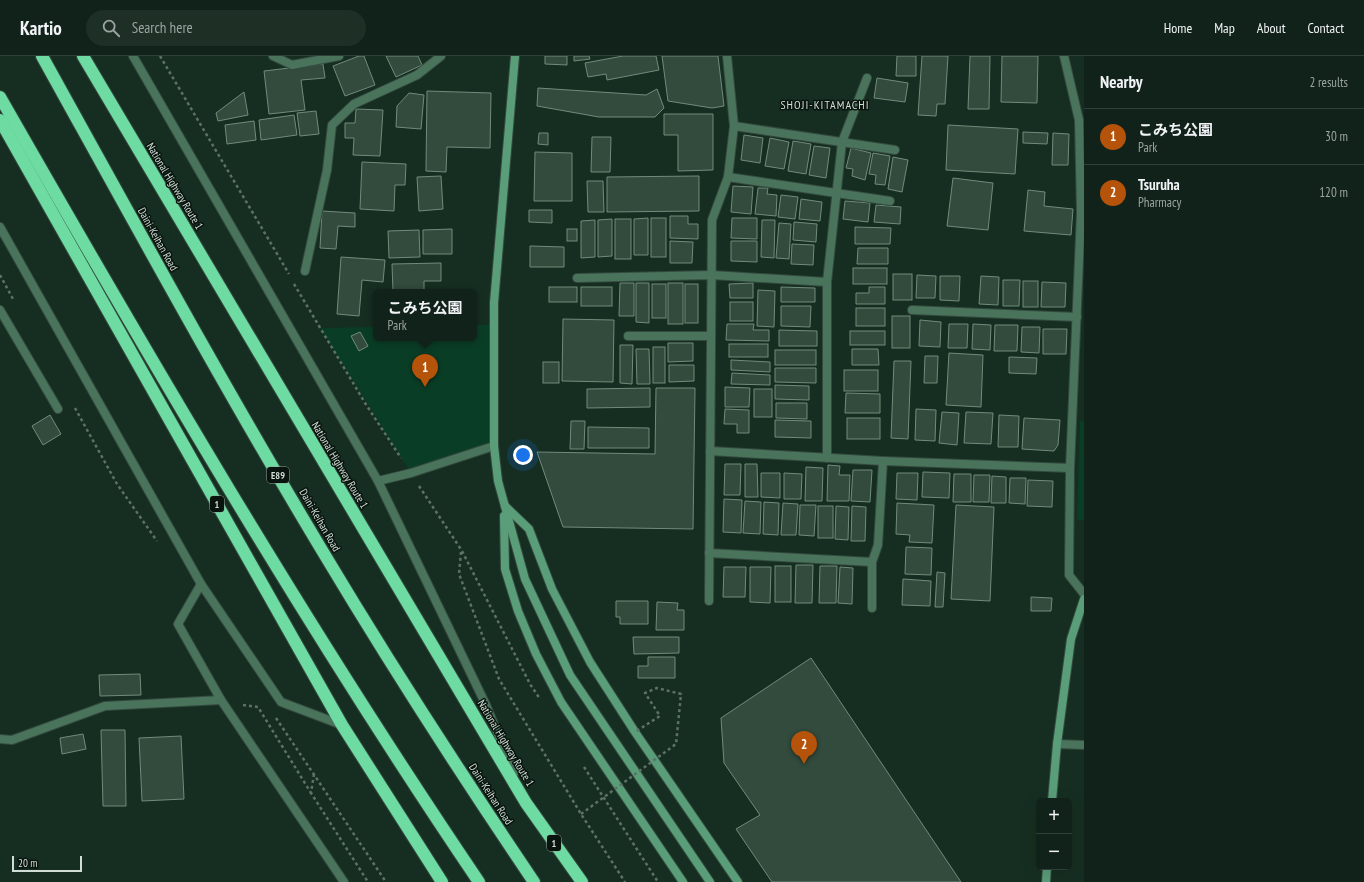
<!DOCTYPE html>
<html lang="en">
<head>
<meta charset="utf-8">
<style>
	body { margin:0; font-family:"PT Sans Narrow","Noto Sans JP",sans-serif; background:#1e2f26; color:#f1f3f6 }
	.controls { position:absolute; right:12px; bottom:12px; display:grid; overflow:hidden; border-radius:6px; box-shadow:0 4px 16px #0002 }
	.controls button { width:36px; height:36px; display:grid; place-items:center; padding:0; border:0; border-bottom:1px solid #303f38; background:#102219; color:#f1f3f6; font:20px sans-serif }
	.scale { position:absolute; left:12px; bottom:10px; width:70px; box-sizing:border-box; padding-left:4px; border:2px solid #d0ded5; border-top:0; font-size:11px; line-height:14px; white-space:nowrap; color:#d0ded5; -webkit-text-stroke:3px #09140e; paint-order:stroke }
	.you { position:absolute; left:523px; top:399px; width:14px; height:14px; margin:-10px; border:3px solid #fff; border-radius:50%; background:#1a73e8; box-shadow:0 0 0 6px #1a73e833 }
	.badge { display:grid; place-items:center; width:26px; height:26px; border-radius:50%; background:#b45309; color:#fff; font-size:13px; font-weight:700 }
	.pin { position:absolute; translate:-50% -33px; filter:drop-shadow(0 1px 2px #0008) }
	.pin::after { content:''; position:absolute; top:21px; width:14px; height:12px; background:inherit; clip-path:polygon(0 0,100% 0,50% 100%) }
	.popup { position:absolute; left:373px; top:233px; width:104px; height:52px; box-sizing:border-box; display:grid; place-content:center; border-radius:6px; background:#102219; filter:drop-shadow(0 1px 3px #0005); font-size:13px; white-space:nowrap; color:#9ca4a2 }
	.popup b { font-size:15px; color:#f1f3f6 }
	.popup::after { content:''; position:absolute; left:50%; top:100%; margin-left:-8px; border:8px solid transparent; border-top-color:#102219 }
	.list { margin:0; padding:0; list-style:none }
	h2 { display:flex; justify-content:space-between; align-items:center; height:52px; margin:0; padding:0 16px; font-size:17px }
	h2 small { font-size:13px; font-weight:400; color:#9ca4a2 }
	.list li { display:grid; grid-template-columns:26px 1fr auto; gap:12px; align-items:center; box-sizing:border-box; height:56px; padding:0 16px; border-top:1px solid #303f38 }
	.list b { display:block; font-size:15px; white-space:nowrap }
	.list p { margin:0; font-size:13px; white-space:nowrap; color:#9ca4a2 }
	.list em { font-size:13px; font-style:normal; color:#9ca4a2 }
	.icon { flex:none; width:22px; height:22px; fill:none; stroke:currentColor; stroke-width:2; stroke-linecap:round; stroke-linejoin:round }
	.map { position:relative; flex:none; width:1084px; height:826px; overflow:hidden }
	header { display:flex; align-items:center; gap:24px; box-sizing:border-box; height:56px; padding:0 20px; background:#102219; border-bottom:1px solid #303f38 }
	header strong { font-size:19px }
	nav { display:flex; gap:22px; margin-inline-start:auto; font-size:14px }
	.search { width:280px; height:36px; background:#1e2f26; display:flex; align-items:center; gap:10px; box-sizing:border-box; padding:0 14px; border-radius:22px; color:#9ca4a2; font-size:15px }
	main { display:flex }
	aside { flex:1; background:#102219 }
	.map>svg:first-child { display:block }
	.green { fill:#0a3d26 }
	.building { fill:#324b3d; stroke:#708b7b }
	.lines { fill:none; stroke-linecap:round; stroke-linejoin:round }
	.lane-casing { stroke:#344a3e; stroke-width:10 }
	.street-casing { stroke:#344a3e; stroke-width:10 }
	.secondary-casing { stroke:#344a3e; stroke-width:10 }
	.highway-casing { stroke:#344a3e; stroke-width:14 }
	.path { stroke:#5d7166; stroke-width:2.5; stroke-dasharray:3 3; stroke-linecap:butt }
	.lane { stroke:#4a735c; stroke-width:8 }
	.street { stroke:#4a735c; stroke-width:8 }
	.secondary { stroke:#5a9d79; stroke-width:8 }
	.highway { stroke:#6edba3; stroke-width:12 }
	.path-bridge { stroke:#5d7166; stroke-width:2.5; stroke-dasharray:3 3; stroke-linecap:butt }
	.labels { text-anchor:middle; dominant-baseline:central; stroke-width:3; stroke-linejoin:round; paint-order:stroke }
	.shield { fill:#09140e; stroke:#94a199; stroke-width:1 }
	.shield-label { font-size:10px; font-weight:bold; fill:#d0ded5 }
	.street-label { font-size:11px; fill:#d0ded5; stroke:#09140e }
	.neighbourhood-label { font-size:12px; letter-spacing:1px; fill:#d0ded5; stroke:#09140e }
</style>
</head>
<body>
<header>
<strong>Kartio</strong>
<div class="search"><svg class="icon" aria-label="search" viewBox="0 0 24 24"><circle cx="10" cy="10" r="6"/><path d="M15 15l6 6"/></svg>Search here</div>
<nav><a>Home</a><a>Map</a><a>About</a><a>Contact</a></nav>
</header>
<main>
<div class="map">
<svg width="1084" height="826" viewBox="0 0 1084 826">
	<rect width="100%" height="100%" fill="#162e21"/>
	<g class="green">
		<polygon points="474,269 494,269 494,390 411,417 320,272 376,271 376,282 474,282"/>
		<polygon points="1080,365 1084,365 1084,464 1077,464"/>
	</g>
	<g class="building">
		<polygon points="359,0 364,0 375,29 345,40 333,10"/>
		<polygon points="386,0 418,0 422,9 396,21"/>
		<polygon points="545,0 567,0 567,9 545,8"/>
		<polygon points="574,0 589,0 590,3 574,5"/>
		<polygon points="623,0 656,0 659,14 607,24 606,18 588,21 585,7"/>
		<polygon points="662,0 718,0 724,50 712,52 668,45"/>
		<polygon points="897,0 916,0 916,20 896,20"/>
		<polygon points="922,0 948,0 945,48 937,48 936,60 918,59"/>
		<polygon points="970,0 990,0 989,53 968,53"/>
		<polygon points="1002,0 1038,0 1037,47 1001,46"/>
		<polygon points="323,8 325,22 301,24 305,54 269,58 264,15"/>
		<polygon points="877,22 908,27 905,46 874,42"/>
		<polygon points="538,32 646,39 657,33 664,52 655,61 599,61 537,50"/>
		<polygon points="427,35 491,37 490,92 447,91 446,116 426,115"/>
		<polygon points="244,36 248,59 218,65 216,57"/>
		<polygon points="409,37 424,39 421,73 396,71 397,50"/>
		<polygon points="356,53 383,54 380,100 353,99 354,82 345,82 345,67 355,67"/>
		<polygon points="316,55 319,78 300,80 297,57"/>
		<polygon points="664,58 713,58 713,114 678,115 678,79 664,79"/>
		<polygon points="294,59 297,79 261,84 259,64"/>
		<polygon points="254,65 256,84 227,88 225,69"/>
		<polygon points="948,69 1018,73 1015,118 946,114"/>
		<polygon points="1023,76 1048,77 1047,88 1023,87"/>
		<polygon points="539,77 548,77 548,89 538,88"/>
		<polygon points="1053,77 1069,78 1068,109 1052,109"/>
		<polygon points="744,79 763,82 760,107 741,104"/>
		<polygon points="592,81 611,81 610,116 591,116"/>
		<polygon points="770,82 789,86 784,113 765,110"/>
		<polygon points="793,85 811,88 806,118 788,115"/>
		<polygon points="814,90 830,92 826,122 809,119"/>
		<polygon points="851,92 871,97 865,124 852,120 853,113 846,112"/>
		<polygon points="535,96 572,97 572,145 534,145"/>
		<polygon points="873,97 890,100 885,129 875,128 876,119 869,118"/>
		<polygon points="893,101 908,104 902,136 888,133"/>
		<polygon points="362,106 406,108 405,129 395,129 394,155 360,153"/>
		<polygon points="441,120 443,153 419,155 417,121"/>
		<polygon points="699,120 699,155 607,156 607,121"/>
		<polygon points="953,122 993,127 988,174 947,170"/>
		<polygon points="587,125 603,125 604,156 588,156"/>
		<polygon points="733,130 753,131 751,158 731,156"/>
		<polygon points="758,132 768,132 767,138 777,139 776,160 755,158"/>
		<polygon points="1028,134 1045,136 1044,150 1073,153 1071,179 1024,175"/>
		<polygon points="781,139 798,141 795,163 778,161"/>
		<polygon points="801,143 822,146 820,165 799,163"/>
		<polygon points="845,145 870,147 868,166 843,163"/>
		<polygon points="876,149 901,151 900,168 874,166"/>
		<polygon points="529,154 552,154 552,167 529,166"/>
		<polygon points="322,155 355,157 355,171 338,170 336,193 320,192"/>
		<polygon points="670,160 688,160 688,168 698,168 698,183 670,182"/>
		<polygon points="648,162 648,199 634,199 634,163"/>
		<rect x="651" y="162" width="15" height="39"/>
		<polygon points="732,162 757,162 757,183 731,182"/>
		<polygon points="612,163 612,200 598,201 598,164"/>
		<rect x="615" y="163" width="16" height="40"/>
		<polygon points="595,164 595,201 581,202 581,165"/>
		<polygon points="762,164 775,164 774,202 761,201"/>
		<polygon points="794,166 817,168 816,186 793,184"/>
		<polygon points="779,167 791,168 789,203 776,202"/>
		<polygon points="855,171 891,172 890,188 855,188"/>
		<polygon points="452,173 452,198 423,198 423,174"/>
		<rect x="567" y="173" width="10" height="12"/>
		<polygon points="419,174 420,201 389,202 388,175"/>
		<polygon points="670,185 693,186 692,207 670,207"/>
		<polygon points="731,185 757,185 757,206 731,205"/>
		<polygon points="792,188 814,189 813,209 791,208"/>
		<polygon points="530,190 564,191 564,211 530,211"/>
		<polygon points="858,192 888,192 888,208 857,208"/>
		<polygon points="341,201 385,204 383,226 362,224 359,260 337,258"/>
		<polygon points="441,207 441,225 424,225 424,236 393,236 392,208"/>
		<rect x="853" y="212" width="34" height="16"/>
		<rect x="893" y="218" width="19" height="26"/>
		<polygon points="917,219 936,220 935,242 916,242"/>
		<polygon points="940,220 960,220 959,245 940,244"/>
		<polygon points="981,220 999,221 998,249 979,248"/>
		<polygon points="1003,224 1020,224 1019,250 1003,250"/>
		<rect x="1023" y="225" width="15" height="26"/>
		<polygon points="1042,226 1066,227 1065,251 1041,251"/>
		<polygon points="620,227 634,227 634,260 619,260"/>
		<polygon points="636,227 649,227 649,267 636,266"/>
		<rect x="668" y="227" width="15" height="41"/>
		<polygon points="753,227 753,242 730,242 729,228"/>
		<rect x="652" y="228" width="14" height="34"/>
		<rect x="685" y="228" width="13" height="39"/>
		<rect x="549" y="231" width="28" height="15"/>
		<rect x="581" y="231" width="31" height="19"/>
		<polygon points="781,231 815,232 815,246 781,246"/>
		<polygon points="869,231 885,231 885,248 856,248 856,237 869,237"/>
		<polygon points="758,234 775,235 774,271 757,270"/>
		<rect x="730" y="246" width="23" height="19"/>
		<polygon points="781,250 811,250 810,271 781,270"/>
		<rect x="856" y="252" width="29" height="18"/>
		<rect x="892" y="260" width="18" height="32"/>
		<polygon points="563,263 614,264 613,326 562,325"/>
		<polygon points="920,264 941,266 940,291 919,290"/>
		<polygon points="727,268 754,268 753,274 769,274 769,285 726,284"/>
		<polygon points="949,268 968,268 967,292 948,292"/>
		<polygon points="973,268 991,269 990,294 972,293"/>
		<polygon points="995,269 1018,269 1017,295 994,295"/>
		<polygon points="1022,271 1040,271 1039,297 1021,296"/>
		<polygon points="1043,273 1067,273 1066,298 1043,298"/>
		<polygon points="779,274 817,275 817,290 779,290"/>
		<rect x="850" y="275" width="35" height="14"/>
		<polygon points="360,276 368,290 359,295 351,280"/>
		<polygon points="668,287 693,287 693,305 668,306"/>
		<rect x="729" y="288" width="39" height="13"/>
		<polygon points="620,289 633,289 632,328 620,327"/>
		<rect x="653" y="291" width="12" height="36"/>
		<polygon points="636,293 649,293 650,328 637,328"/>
		<polygon points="852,293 878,293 879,309 852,309"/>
		<rect x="775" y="294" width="41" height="15"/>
		<polygon points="949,297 983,299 981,351 946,349"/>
		<polygon points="925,300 938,300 937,327 924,327"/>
		<polygon points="1009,301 1037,302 1036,318 1009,317"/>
		<polygon points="731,304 770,306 770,316 731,314"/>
		<polygon points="894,305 911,305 908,383 891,382"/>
		<rect x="543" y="306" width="16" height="21"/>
		<polygon points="669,309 694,309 694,325 669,326"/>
		<polygon points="775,312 816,312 816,327 775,326"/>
		<rect x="844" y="314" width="34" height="21"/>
		<polygon points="732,317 770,319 770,329 731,328"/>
		<polygon points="775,329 809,330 809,344 775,343"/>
		<polygon points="725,331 750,332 749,351 725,351"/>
		<polygon points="650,332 650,351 587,352 587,333"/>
		<polygon points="656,332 695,332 693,473 563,471 537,396 655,398"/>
		<rect x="754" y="333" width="18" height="28"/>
		<polygon points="846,337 880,338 880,357 845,357"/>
		<polygon points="776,347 807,347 807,363 776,362"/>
		<polygon points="725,353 749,354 749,377 737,377 737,368 724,368"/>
		<polygon points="916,353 936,354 935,385 915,384"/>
		<polygon points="942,356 959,357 957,389 939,387"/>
		<polygon points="966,356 993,357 991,388 964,387"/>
		<polygon points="50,359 61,378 43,389 32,370"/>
		<polygon points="999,359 1019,360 1018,391 998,391"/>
		<rect x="847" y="362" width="33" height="21"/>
		<polygon points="1024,362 1060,364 1058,389 1054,395 1022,393"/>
		<polygon points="775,364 811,365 811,382 775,381"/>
		<polygon points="571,365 585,365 584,393 570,393"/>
		<polygon points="588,371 649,372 649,392 588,392"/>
		<polygon points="725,408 741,408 740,439 724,439"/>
		<polygon points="745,408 757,408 758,441 745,441"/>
		<polygon points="828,409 840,410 839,419 850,419 849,445 827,445"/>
		<polygon points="806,411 823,412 822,445 805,445"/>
		<polygon points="853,414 872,414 870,446 851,445"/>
		<polygon points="923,416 950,417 949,442 922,441"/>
		<polygon points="761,417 780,417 780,442 761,441"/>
		<polygon points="784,417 802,418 801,443 784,443"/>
		<polygon points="897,417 918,417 917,444 896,443"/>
		<polygon points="954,418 971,418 971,446 953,446"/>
		<polygon points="974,419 990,419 989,446 973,446"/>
		<polygon points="992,420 1006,421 1006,447 991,447"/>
		<polygon points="1010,422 1026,422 1025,448 1009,447"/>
		<polygon points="1028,424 1053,425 1052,451 1027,450"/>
		<polygon points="724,443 742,444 741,477 723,476"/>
		<polygon points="745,445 761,446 760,478 743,477"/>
		<polygon points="764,446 779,447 778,479 763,478"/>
		<polygon points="783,447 798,448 796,479 781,479"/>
		<polygon points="897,447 934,449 932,487 909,486 910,479 896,478"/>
		<polygon points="800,449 816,449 814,480 799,479"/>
		<polygon points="956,449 994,451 990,545 951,543"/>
		<rect x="818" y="450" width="15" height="32"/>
		<polygon points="836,450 849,451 848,484 835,483"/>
		<polygon points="852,450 866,451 865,485 851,485"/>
		<polygon points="906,491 932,492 931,519 905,518"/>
		<polygon points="796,509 813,509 812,547 795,547"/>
		<rect x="775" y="510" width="16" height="36"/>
		<polygon points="820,510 837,510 836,547 819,547"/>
		<polygon points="724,511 746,511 745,541 723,541"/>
		<polygon points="750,511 771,511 770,547 750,546"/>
		<polygon points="840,511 853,512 852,548 838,547"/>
		<polygon points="937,516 945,517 943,551 935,551"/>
		<polygon points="903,523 931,525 930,550 902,549"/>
		<polygon points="1031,541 1052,542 1051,555 1031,555"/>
		<polygon points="616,545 648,545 648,568 620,568 620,561 616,561"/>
		<polygon points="657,546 678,547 677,554 684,554 684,574 656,574"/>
		<polygon points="633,581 679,581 679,597 634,598"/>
		<polygon points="648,601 675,601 675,622 638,622 638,610 648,610"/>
		<polygon points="811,602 961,826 772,826 736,773 760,759 724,707 721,662"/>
		<polygon points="140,618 141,639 100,640 99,619"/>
		<polygon points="101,674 125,674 126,750 103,750"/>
		<polygon points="83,678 86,693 62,698 60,682"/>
		<polygon points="181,680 184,743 142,745 139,682"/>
	</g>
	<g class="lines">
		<defs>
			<g id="lane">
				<polyline points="727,0 734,70"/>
				<polyline points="912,254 1077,261"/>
				<polyline points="628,280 711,280"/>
			</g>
			<g id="street">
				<polyline points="133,0 378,425 486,649 514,717"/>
				<polyline points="273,0 292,9 339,0"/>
				<polyline points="1064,0 1079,64 1081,157 1070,412 1069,519 1084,538"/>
				<polyline points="728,121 890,145"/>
				<polyline points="0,171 201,528 281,646 342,669"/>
				<polyline points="305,215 327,114 332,69 354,48 417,19 441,0"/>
				<polyline points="577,222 712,219 827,226"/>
				<polyline points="0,254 58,353"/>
				<polyline points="710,395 883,405 1070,412"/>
				<polyline points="827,402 827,226 842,86 867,22"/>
				<polyline points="378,425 411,417 494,390"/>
				<polyline points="709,497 872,506"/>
				<polyline points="201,528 178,568 221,644 344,826"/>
				<polyline points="709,545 712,164 728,121 734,70 895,94"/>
				<polyline points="872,552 872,506 878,489 883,405"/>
				<polyline points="0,683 12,684 105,650 221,644"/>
				<polyline points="1057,688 1084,689"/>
			</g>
			<g id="secondary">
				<polyline points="515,0 494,247 494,390 498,425 525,523 570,619 710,826"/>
				<polyline points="505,450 529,473 552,533 590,606 635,676 738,826"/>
				<polyline points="504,460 505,513 518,555 536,598 561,646 683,826"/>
				<polyline points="1052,745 1057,688 1071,583 1084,543"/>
				<polyline points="1046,826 1047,811"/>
			</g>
			<g id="highway">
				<path d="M42,0C134,166 225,333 323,496C390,608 461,718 534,826"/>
				<polyline points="83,0 526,747 582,826"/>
				<path d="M0,41C152,307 307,572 479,826"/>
				<polyline points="0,64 342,669 442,826"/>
			</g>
		</defs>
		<use href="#lane" class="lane-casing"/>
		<use href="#street" class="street-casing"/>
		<use href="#secondary" class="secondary-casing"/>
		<use href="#highway" class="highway-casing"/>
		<g class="path">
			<polyline points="160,0 289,218"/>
			<polyline points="0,219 13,243"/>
			<polyline points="294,228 365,347 401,402"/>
			<polyline points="75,352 117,428 157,485"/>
			<polyline points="419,430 462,495 530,628 540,643"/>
			<polyline points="461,496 459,518 499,623 581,758 625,826"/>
			<polyline points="243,649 258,651 311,737"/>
			<polyline points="276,662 386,826"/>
			<polyline points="584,711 658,826"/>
			<polyline points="314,718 311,737 368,826"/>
		</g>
		<use href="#lane" class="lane"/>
		<use href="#street" class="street"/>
		<use href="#secondary" class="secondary"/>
		<use href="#highway" class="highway"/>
		<polyline class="path-bridge" points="581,758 676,688 681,638 657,632 645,637 660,660 635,676"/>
	</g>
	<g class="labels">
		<g class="shield">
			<rect x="267" y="411" width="22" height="16" rx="3"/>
			<rect x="210" y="440" width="14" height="16" rx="3"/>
			<rect x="547" y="779" width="14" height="16" rx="3"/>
		</g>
		<g class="shield-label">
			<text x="278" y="419">E89</text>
			<text x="217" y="448">1</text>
			<text x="554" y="787">1</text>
		</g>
		<g class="street-label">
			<text transform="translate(175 130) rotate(59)">National Highway Route 1</text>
			<text transform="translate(158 183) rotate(61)">Daini-Keihan Road</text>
			<text transform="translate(340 409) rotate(59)">National Highway Route 1</text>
			<text transform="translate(320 464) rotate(60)">Daini-Keihan Road</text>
			<text transform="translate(506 687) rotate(59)">National Highway Route 1</text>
			<text transform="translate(491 738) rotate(57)">Daini-Keihan Road</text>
		</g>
		<g class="neighbourhood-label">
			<text x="825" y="48">SHOJI-KITAMACHI</text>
		</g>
	</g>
</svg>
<div class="controls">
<button>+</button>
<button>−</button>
</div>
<div class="scale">20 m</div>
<div class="you"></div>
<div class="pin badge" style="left:425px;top:331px">1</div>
<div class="popup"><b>こみち公園</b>Park</div>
<div class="pin badge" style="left:804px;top:708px">2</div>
</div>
<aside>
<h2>Nearby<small>2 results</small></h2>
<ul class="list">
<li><span class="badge">1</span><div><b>こみち公園</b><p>Park</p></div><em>30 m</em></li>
<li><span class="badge">2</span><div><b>Tsuruha</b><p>Pharmacy</p></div><em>120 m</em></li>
</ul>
</aside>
</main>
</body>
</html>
